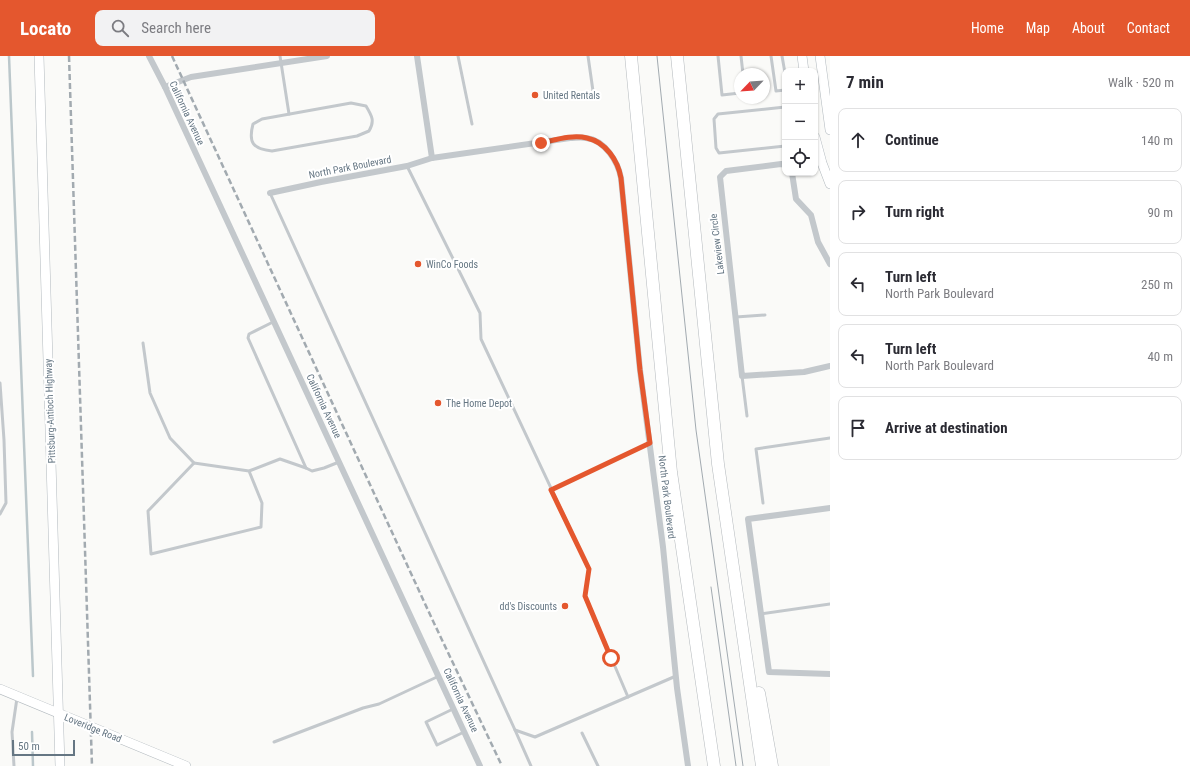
<!DOCTYPE html>
<html lang="en">
<head>
<meta charset="utf-8">
<style>
	body { margin:0; font-family:"Roboto Condensed",sans-serif; background:#f2f2f3; color:#2b2b33 }
	.controls { position:absolute; right:12px; top:12px; display:grid; overflow:hidden; border-radius:8px; box-shadow:0 1px 3px #0004 }
	.controls button { width:36px; height:36px; display:grid; place-items:center; padding:0; border:0; border-bottom:1px solid #e1e1e2; background:#fff; color:#2b2b33; font:20px sans-serif }
	.compass { position:absolute; left:734px; top:12px; width:36px; height:36px; border-radius:50%; background:#fff; box-shadow:0 1px 3px #0004; rotate:245deg }
	.scale { position:absolute; left:12px; bottom:10px; width:63px; box-sizing:border-box; padding-left:4px; border:2px solid #657683; border-top:0; font-size:11px; line-height:14px; white-space:nowrap; color:#657683; -webkit-text-stroke:3px #fff; paint-order:stroke }
	.stop { position:absolute; width:12px; height:12px; margin:-9px; border:3px solid #e4572e; border-radius:50%; background:#fff }
	.stop.end { background:#e4572e; border-color:#fff; box-shadow:0 1px 4px #0008 }
	.list { margin:0; padding:0; list-style:none }
	h2 { display:flex; justify-content:space-between; align-items:center; height:52px; margin:0; padding:0 16px; font-size:17px }
	h2 small { font-size:13px; font-weight:400; color:#7c7c81 }
	.list li { display:grid; grid-template-columns:26px 1fr auto; gap:12px; align-items:center; box-sizing:border-box; height:64px; margin:0 8px 8px; padding:0 8px; border:1px solid #e1e1e2; border-radius:8px }
	.list b { display:block; font-size:15px; white-space:nowrap }
	.list p { margin:0; font-size:13px; white-space:nowrap; color:#7c7c81 }
	.list em { font-size:13px; font-style:normal; color:#7c7c81 }
	.icon { flex:none; width:22px; height:22px; fill:none; stroke:currentColor; stroke-width:2; stroke-linecap:round; stroke-linejoin:round }
	.map { position:relative; flex:none; width:830px; height:710px; overflow:hidden }
	header { display:flex; align-items:center; gap:24px; box-sizing:border-box; height:56px; padding:0 20px; background:#e4572e; color:#fff }
	header strong { font-size:19px }
	nav { display:flex; gap:22px; margin-inline-start:auto; font-size:14px }
	.search { width:280px; height:36px; background:#f2f2f3; display:flex; align-items:center; gap:10px; box-sizing:border-box; padding:0 14px; border-radius:8px; color:#7c7c81; font-size:15px }
	main { display:flex }
	aside { flex:1; background:#fff }
	.map>svg:first-child { display:block }
	.lines { fill:none; stroke-linecap:round; stroke-linejoin:round }
	.stream { stroke:#bbc7cb; stroke-width:2.5 }
	.secondary-casing { stroke:#b3babf; stroke-width:10 }
	.highway-casing { stroke:#b4b9bd; stroke-width:13 }
	.lane { stroke:#c3c8cc; stroke-width:3 }
	.street { stroke:#c3c8cc; stroke-width:6 }
	.secondary { stroke:#fff; stroke-width:9 }
	.highway { stroke:#fff; stroke-width:12 }
	.tram { stroke:#a2aab0; stroke-width:1 }
	.rail { stroke:#a2aab0; stroke-width:2.5; stroke-dasharray:6 3; stroke-linecap:butt }
	.route { stroke:#e4572e; stroke-width:5 }
	.poi-dot { fill:#e4572e; stroke:#fff; stroke-width:1.5 }
	.labels { text-anchor:middle; dominant-baseline:central; stroke-width:4; stroke-linejoin:round; paint-order:stroke }
	.poi-label { font-size:10px; fill:#657683; stroke:#fff; text-anchor:start }
	.street-label { font-size:10px; fill:#657683; stroke:#fff }
</style>
</head>
<body>
<header>
<strong>Locato</strong>
<div class="search"><svg class="icon" aria-label="search" viewBox="0 0 24 24"><circle cx="10" cy="10" r="6"/><path d="M15 15l6 6"/></svg>Search here</div>
<nav><a>Home</a><a>Map</a><a>About</a><a>Contact</a></nav>
</header>
<main>
<div class="map">
<svg width="830" height="710" viewBox="0 0 830 710">
	<rect width="100%" height="100%" fill="#fafaf8"/>
	<g class="lines">
		<g class="stream">
			<polyline points="9,0 33,620"/>
			<polyline points="32,676 33,710"/>
		</g>
		<defs>
			<g id="secondary">
				<polyline points="39,0 60,710"/>
				<polyline points="802,0 804,15"/>
				<polyline points="820,0 830,74"/>
				<polyline points="815,81 822,107 830,128"/>
				<polyline points="0,633 186,710"/>
			</g>
			<g id="highway">
				<polyline points="631,0 671,416 714,710"/>
				<polyline points="677,0 718,408 762,710"/>
				<polyline points="759,637 772,710"/>
			</g>
		</defs>
		<use href="#secondary" class="secondary-casing"/>
		<use href="#highway" class="highway-casing"/>
		<g class="lane">
			<polyline points="280,0 289,58"/>
			<polyline points="458,0 472,68"/>
			<polyline points="588,0 594,42"/>
			<polyline points="718,0 722,39 740,37"/>
			<polyline points="741,0 743,18"/>
			<polyline points="771,0 776,35 785,34"/>
			<polyline points="782,0 785,17"/>
			<path d="M351,47L366,50C372,60 375,65 369,75L357,80L272,95C253,93 248,87 253,68L262,63Z"/>
			<polyline points="785,51 718,58 714,63 716,92 719,97 785,90"/>
			<polyline points="407,110 480,257 481,283 589,513 585,540 628,641"/>
			<polyline points="270,137 515,674 535,681 676,620"/>
			<polyline points="736,261 765,259"/>
			<polyline points="273,266 249,278 248,282 306,412 312,415 324,412 339,406"/>
			<polyline points="143,287 150,337 170,382 194,407"/>
			<polyline points="742,320 747,360"/>
			<polyline points="0,327 4,384 6,447 0,458"/>
			<polyline points="249,415 194,407 148,455 151,498 261,471 262,447 249,415 280,403 306,412"/>
			<polyline points="551,434 649,388"/>
			<polyline points="763,447 756,393 830,382"/>
			<polyline points="761,558 830,548"/>
			<polyline points="453,653 426,666 437,689 464,676"/>
			<polyline points="515,674 531,710"/>
			<polyline points="582,677 598,710"/>
			<polyline points="274,686 363,652 379,648 439,620"/>
			<polyline points="14,710 12,676 17,642"/>
		</g>
		<g class="street">
			<polyline points="149,0 165,31 480,710"/>
			<polyline points="417,0 432,102"/>
			<polyline points="165,31 191,21 327,0"/>
			<polyline points="785,109 781,108 726,115 720,121 742,320 804,316 830,310"/>
			<polyline points="792,117 796,143 811,159 818,186 830,208"/>
			<path d="M270,137L321,126L407,110L432,102L570,82C575,82 581,81 586,82C605,84 618,106 621,122L640,314L663,491L677,632L688,710"/>
			<polyline points="830,452 748,463 769,616 830,618"/>
		</g>
		<use href="#secondary" class="secondary"/>
		<use href="#highway" class="highway"/>
		<g class="tram">
			<polyline points="657,0 696,374 743,710"/>
			<polyline points="711,531 736,710"/>
		</g>
		<g class="rail">
			<polyline points="69,0 92,710"/>
			<polyline points="172,0 433,565 502,710"/>
		</g>
	</g>
	<g class="lines">
		<path class="route" d="M541,87C555,84 573,78 587,82C606,86 618,105 621,122L640,314L650,387L551,434L589,513L585,540L611,602"/>
	</g>
	<g class="poi-dot">
		<circle cx="535" cy="39" r="4"/>
		<circle cx="418" cy="208" r="4"/>
		<circle cx="438" cy="347" r="4"/>
		<circle cx="565" cy="550" r="4"/>
	</g>
	<g class="labels">
		<g class="poi-label">
			<text x="543" y="39">United Rentals</text>
			<text x="426" y="208">WinCo Foods</text>
			<text x="446" y="347">The Home Depot</text>
			<text x="557" y="550" text-anchor="end">dd's Discounts</text>
		</g>
		<g class="street-label">
			<text transform="translate(187 57) rotate(65)">California Avenue</text>
			<text transform="translate(350 111) rotate(-11)">North Park Boulevard</text>
			<text transform="translate(717 188) rotate(-97)">Lakeview Circle</text>
			<text transform="translate(324 350) rotate(65)">California Avenue</text>
			<text transform="translate(50 355) rotate(-92)">Pittsburg-Antioch Highway</text>
			<text transform="translate(667 441) rotate(83)">North Park Boulevard</text>
			<text transform="translate(461 644) rotate(65)">California Avenue</text>
			<text transform="translate(93 672) rotate(22)">Loveridge Road</text>
		</g>
	</g>
</svg>
<div class="controls">
<button>+</button>
<button>−</button>
<button><svg class="icon" aria-label="locate" viewBox="0 0 24 24"><circle cx="12" cy="12" r="6"/><path d="M12 2v4M12 18v4M2 12h4M18 12h4"/></svg></button>
</div>
<svg class="compass" viewBox="-18 -18 36 36"><path d="M0-13l5 13h-10z" fill="#e53935"/><path d="M0 13l5-13h-10z" fill="#7c7c81"/></svg>
<div class="scale">50 m</div>
<div class="stop" style="left:611px;top:602px"></div>
<div class="stop end" style="left:541px;top:87px"></div>
</div>
<aside>
<h2>7 min<small>Walk · 520 m</small></h2>
<ul class="list">
<li><svg class="icon" aria-label="ahead" viewBox="0 0 24 24"><path d="M12 20V5M6 11l6-6 6 6"/></svg><div><b>Continue</b></div><em>140 m</em></li>
<li><svg class="icon" aria-label="right" viewBox="0 0 24 24"><path d="M7 20v-9h11M14 6l5 5-5 5"/></svg><div><b>Turn right</b></div><em>90 m</em></li>
<li><svg class="icon" aria-label="left" viewBox="0 0 24 24"><path d="M17 20v-9H6M10 6l-5 5 5 5"/></svg><div><b>Turn left</b><p>North Park Boulevard</p></div><em>250 m</em></li>
<li><svg class="icon" aria-label="left" viewBox="0 0 24 24"><path d="M17 20v-9H6M10 6l-5 5 5 5"/></svg><div><b>Turn left</b><p>North Park Boulevard</p></div><em>40 m</em></li>
<li><svg class="icon" aria-label="arrive" viewBox="0 0 24 24"><path d="M6 21V4h12l-3 4 3 4H6"/></svg><div><b>Arrive at destination</b></div></li>
</ul>
</aside>
</main>
</body>
</html>
